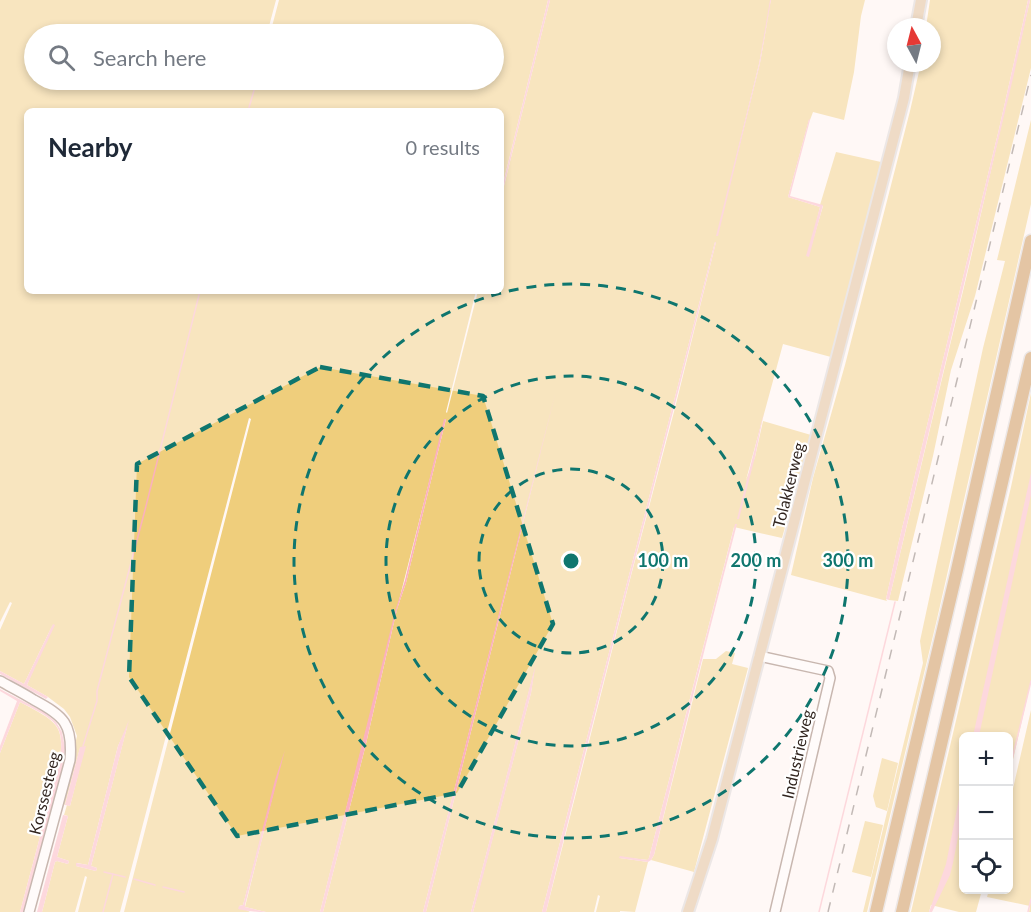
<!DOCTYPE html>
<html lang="en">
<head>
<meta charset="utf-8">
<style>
	body { margin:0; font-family:Lato,sans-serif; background:#f2f2f3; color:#1f2937 }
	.controls { position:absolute; right:18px; bottom:18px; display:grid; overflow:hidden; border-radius:9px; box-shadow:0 3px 9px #0003 }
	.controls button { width:54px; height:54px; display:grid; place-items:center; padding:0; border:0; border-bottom:2px solid #e0e1e3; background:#fff; color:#1f2937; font:30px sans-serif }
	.compass { position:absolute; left:887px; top:18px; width:54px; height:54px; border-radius:50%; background:#fff; box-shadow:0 3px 9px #0003; rotate:353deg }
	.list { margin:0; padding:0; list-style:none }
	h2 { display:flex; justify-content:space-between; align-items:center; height:78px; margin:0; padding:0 24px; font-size:26px }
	h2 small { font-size:20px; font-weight:400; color:#747a83 }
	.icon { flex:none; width:33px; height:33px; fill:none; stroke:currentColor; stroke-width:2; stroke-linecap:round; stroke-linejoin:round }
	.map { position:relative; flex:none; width:1031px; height:912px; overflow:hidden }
	.search { position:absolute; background:#fff; box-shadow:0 3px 9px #0003; left:24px; top:24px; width:480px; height:66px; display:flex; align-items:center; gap:15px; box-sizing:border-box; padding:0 21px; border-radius:33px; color:#747a83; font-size:22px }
	.panel { position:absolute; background:#fff; box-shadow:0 3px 9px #0003; left:24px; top:108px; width:480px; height:186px; border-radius:9px }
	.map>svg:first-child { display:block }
	.green { fill:#efce7c; fill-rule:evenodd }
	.water { fill:#fbb1be }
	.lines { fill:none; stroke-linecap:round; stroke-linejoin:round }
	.stream { stroke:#fbb1be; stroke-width:1.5 }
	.minor-casing { stroke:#85685a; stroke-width:12 }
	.major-casing { stroke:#d6d3d2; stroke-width:14 }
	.highway-casing { stroke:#d6d3d2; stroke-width:15 }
	.minor { stroke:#fff; stroke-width:9 }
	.major { stroke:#dcb88d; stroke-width:10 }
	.highway { stroke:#c48841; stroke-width:12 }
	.rail { stroke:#786e69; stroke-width:1.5; stroke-dasharray:10 10; stroke-linecap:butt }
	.marked { fill:none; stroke:#0f766e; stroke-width:4.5; stroke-dasharray:12 8; stroke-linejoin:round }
	.ring { fill:none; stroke:#0f766e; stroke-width:3; stroke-dasharray:10 8 }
	.labels { text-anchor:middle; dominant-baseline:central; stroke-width:4.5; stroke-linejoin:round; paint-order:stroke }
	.street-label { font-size:16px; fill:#31251f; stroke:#fff }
	.centre { fill:#0f766e; stroke:#fff; stroke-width:3 }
	.ring-label { font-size:18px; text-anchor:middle; font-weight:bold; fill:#0f766e; stroke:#fff; stroke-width:4.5; stroke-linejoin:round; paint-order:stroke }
</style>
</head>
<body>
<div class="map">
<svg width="1031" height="912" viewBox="0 0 1031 912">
	<rect width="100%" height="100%" fill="#fff8f5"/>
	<g class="green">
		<path d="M0,0H276L268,30V34H34V80H494V34H270L279,0H548L501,192V111H27V291H476L446,412L447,413L478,291H501V198L550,0H770V4L771,0H865L861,16L854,72L844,120L813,112L810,120H809L788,197L820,207L808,257L823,206L820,205L836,152L881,162L831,357L783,344L746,480L755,457L763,421L811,435L782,538L734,527L649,858L648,860L620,857V858L648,862L635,912L620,911V912H596L600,896L598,895L594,912H546L627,591L675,408L716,242H715L542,912H473L531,693L534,672L471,912H426L541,451L423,912H323L365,748L397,609L406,583L446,419H445L320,912H266L245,907L281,762L243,905L239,906L250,912H124L251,419L249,418L120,912H78L87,877L85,876L75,912H42L55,862L57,861L68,864L69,861L57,857L68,816L64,815L67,805L70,806L85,747L80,748L65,805L62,802L77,736L70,717L64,709L48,697L27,685L53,624L24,684L0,671V630L12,603L10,602L0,622ZM770,6L760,63L717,236L759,64ZM127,727L91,866L97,868L96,871L76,866L77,863L88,865L118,746Z"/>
		<polygon points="930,0 1028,0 999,129 898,545 886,599 887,601 791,575 813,478 845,365 910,111 921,63 932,63 932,27 926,27"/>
		<polygon points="1030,0 1031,0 1031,68 975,296 951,370 933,456 898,601 889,600 969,266"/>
		<polygon points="1031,120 1031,204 937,619 867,912 863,912 923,663 920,641 983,348 1005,261 997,260"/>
		<polygon points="1031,393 1031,681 1009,777 1008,736 964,736 964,890 982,890 976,912 959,912 931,905 929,912 911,912 1011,487"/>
		<polygon points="726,651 735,653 732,664 748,668 694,872 651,860 654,855 703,659 716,659"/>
		<path d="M20,702C57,722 67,724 58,769L20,912H0V753Z"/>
		<polygon points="1031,710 1031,912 1029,912 1030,906 987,897 989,890 1008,890 1009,806"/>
		<polygon points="882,758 898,763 887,811 876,807 873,796"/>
		<polygon points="865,821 883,825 871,877 852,872"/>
	</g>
	<g class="water">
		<polygon points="548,0 550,0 501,198 501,192"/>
		<polygon points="770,0 771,0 760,63 718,236 716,236 759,64"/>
		<polygon points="1028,0 1030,0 1014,74 889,600 886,599 898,545 999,129"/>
		<polygon points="809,119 810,120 790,196 823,205 809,257 806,256 820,207 788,197"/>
		<path d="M715,242H716C663,455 606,666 554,879L546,912H542Z"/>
		<polygon points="556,391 426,912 423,912 537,464"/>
		<polygon points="764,412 755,457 739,519 737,519"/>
		<polygon points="444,419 446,419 406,583 397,609 365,748 323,912 320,912 395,612 405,580"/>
		<polygon points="1031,473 1031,495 979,736 973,736"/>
		<path d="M735,524H737C708,634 681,744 654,855L651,860L648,862L619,858L620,856L647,860L649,858Z"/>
		<polygon points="53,624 55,625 27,685 48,697 46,699 0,674 0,671 24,684"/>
		<polygon points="536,663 531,693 478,895 473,912 471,912"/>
		<path d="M0,689L44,712L56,722L62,732L65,748L62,769L24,912H20L58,769C67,725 58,721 20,702L0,753V746L17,701L0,691Z"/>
		<polygon points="129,720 91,866 97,868 96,871 76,866 76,863 88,865 118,746"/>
		<polygon points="86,746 70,806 65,805 80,747"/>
		<path d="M285,750L245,905V907L266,912C256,912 248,911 238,909L239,906L243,905L275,780Z"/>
		<polygon points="963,779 963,811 953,863 950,875 932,912 929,912 946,864"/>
		<polygon points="63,815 68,816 57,857 69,861 68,864 57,861 55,862 42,912 37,912"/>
	</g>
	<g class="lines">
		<g class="stream">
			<polyline points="248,111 257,80"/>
			<polyline points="83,746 97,701 97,691 145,510 200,291"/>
			<polyline points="1008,776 1031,681"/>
			<polyline points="104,872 125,877"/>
			<polyline points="134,879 155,885"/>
			<polyline points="163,887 184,892"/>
			<polyline points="103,912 113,874"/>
			<polyline points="819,912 895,602"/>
			<polyline points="1028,912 1031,899"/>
		</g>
		<defs>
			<g id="minor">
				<polyline points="759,656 828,671 830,678 775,912"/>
				<path d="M0,681C11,687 23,693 34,700C64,716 73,724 70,760L29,912"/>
			</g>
			<g id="major">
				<polyline points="916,27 921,0"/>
				<polyline points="688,912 712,839 904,98 910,63"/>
			</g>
			<g id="highway">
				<polyline points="876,912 957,570 1031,241"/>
				<polyline points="902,912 1031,358"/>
			</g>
		</defs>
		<use href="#minor" class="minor-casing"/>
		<use href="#major" class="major-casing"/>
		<use href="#highway" class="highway-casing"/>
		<use href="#minor" class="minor"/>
		<use href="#major" class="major"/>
		<use href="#highway" class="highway"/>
		<polyline class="rail" points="828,912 1031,75"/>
	</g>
	<path d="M0 0H1031V912H0ZM320,367L483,396L553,624L457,793L237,836L129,677L137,464Z" fill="#fff8f5" fill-opacity=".55" fill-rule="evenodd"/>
	<path class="marked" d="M320,367L483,396L553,624L457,793L237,836L129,677L137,464Z"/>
	<g class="ring">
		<circle cx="571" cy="561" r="92"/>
		<circle cx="571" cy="561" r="185"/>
		<circle cx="571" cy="561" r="277"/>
	</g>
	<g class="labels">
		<g class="street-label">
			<text transform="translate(788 485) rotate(-76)">Tolakkerweg</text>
			<text transform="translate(797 754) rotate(-77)">Industrieweg</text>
			<text transform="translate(44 793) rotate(-76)">Korssesteeg</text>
		</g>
	</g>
	<circle cx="571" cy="561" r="9" class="centre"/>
	<g class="ring-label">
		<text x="663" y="567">100 m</text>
		<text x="756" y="567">200 m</text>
		<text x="848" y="567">300 m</text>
	</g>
</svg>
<div class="controls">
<button>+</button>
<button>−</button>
<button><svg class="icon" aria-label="locate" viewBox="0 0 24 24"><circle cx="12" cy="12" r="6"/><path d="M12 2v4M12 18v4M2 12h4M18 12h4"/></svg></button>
</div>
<svg class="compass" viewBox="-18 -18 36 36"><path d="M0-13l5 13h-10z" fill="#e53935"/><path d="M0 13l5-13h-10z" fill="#747a83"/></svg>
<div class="search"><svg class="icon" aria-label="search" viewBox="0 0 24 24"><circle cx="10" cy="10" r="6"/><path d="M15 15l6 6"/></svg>Search here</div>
<section class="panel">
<h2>Nearby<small>0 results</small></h2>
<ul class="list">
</ul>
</section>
</div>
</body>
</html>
